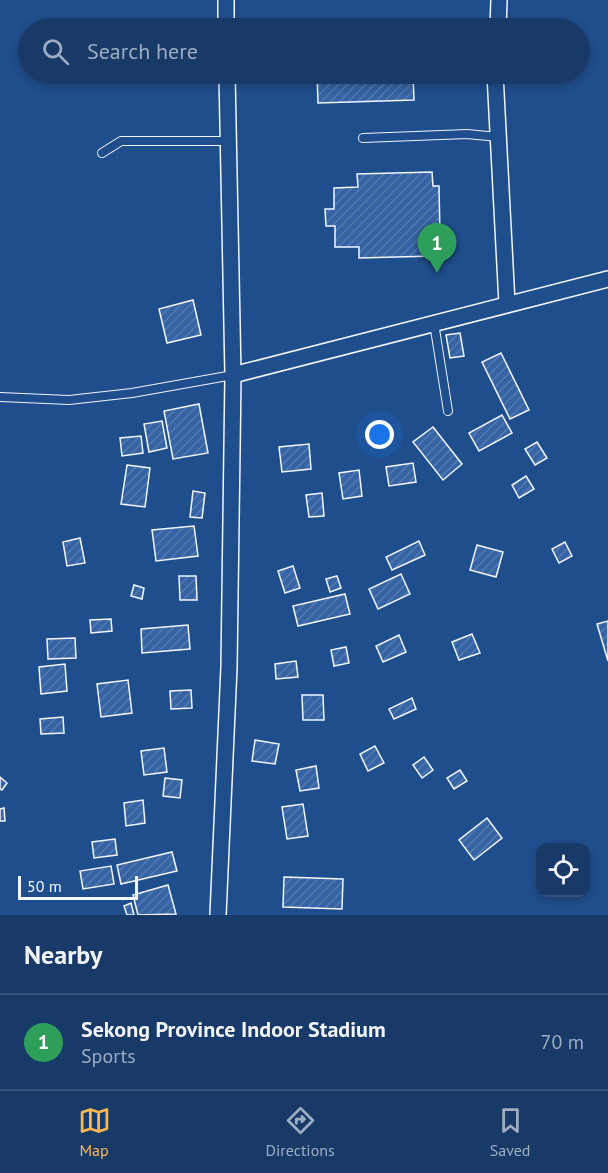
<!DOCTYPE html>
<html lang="en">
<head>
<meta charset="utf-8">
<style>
	body { margin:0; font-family:"PT Sans",sans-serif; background:#20416f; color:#f1f3f6 }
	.controls { position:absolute; right:18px; bottom:18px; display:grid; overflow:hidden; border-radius:12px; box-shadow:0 3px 9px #0003 }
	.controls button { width:54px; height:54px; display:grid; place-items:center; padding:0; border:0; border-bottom:2px solid #36547d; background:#173a69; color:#f1f3f6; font:30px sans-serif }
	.scale { position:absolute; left:18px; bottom:15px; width:120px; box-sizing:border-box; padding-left:6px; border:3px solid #f2f6ff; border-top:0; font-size:16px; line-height:21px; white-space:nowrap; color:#f2f6ff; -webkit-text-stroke:4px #1f4e8c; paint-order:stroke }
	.you { position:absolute; left:380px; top:435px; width:21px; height:21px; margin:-15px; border:4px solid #fff; border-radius:50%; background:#1a73e8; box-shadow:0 0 0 9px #1a73e833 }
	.badge { display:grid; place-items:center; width:39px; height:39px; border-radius:50%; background:#ffb74d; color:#fff; font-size:20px; font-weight:700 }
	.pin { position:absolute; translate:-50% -50px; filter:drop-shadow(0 2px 3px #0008) }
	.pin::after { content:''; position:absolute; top:32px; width:21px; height:18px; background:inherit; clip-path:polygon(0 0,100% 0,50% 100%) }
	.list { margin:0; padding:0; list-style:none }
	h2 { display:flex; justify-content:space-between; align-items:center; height:78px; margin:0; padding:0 24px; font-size:26px }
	h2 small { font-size:20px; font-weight:400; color:#9eadc0 }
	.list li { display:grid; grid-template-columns:39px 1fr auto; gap:18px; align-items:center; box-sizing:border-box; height:96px; padding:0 24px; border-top:2px solid #36547d }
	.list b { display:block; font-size:22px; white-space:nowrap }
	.list p { margin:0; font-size:20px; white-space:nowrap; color:#9eadc0 }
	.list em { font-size:20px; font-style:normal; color:#9eadc0 }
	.icon { flex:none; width:33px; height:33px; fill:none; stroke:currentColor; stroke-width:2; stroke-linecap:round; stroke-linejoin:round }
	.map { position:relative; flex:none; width:608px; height:915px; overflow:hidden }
	.search { position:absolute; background:#173a69; box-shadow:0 3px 9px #0003; left:18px; right:18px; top:18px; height:66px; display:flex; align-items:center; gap:15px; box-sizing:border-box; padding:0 21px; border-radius:33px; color:#9eadc0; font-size:22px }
	.sheet { height:174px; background:#173a69 }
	nav { display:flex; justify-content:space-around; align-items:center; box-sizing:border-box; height:84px; border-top:2px solid #36547d; background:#173a69; font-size:16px; color:#9eadc0 }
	nav a { display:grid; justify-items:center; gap:3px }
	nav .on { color:#ffb74d }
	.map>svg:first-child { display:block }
	.building { fill:url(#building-hatch); stroke:#f2f6ff; stroke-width:1.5 }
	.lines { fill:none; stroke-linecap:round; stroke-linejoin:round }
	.service-casing { stroke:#f2f6ff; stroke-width:10 }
	.minor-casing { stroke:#f2f6ff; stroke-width:18 }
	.service { stroke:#1f4e8c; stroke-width:8 }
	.minor { stroke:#1f4e8c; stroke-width:15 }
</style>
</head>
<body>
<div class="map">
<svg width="608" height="915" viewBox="0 0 608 915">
	<defs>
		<pattern id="building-hatch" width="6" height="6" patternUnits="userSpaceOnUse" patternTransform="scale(1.5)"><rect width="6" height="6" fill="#3563a3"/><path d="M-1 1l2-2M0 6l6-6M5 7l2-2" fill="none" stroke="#537ab1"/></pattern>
	</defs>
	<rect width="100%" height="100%" fill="#1f4e8c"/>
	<g class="building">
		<polygon points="317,74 413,74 414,100 318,103"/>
		<polygon points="432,172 433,186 439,186 440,236 434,236 434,256 359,258 359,247 335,247 335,226 326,226 325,209 334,209 334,188 358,187 357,174"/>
		<polygon points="193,300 201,335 167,343 159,309"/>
		<polygon points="460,333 464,356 450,358 446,335"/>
		<polygon points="501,353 529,410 510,419 482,362"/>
		<polygon points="199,404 208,453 173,459 164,411"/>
		<polygon points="502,415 512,433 479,451 469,433"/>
		<polygon points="162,421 167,448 149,452 144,424"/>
		<polygon points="433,427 462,464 443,480 413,442"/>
		<polygon points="141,436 143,453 122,456 120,438"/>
		<polygon points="537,442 547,458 535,465 525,449"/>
		<polygon points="309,444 311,469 282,472 279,447"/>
		<polygon points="413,463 416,482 389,486 386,467"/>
		<polygon points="127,465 150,468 145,507 121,504"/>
		<polygon points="359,470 362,496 343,499 339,473"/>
		<polygon points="526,476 534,489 519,498 512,485"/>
		<polygon points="193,491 205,493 202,518 190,517"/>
		<polygon points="322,493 324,516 309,517 306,495"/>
		<polygon points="194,526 198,556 156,561 152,530"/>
		<polygon points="80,538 85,563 67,566 63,542"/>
		<polygon points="419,541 425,555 392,570 386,557"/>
		<polygon points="565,542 572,556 559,563 552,549"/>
		<polygon points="477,545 503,552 496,577 470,570"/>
		<polygon points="293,566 300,588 285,593 278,571"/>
		<polygon points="401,574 410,594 378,609 369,589"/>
		<polygon points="179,576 196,576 197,600 180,600"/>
		<polygon points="337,576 341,588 330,592 326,579"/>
		<polygon points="134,585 144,588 142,599 131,596"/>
		<polygon points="345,594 350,614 298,626 293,606"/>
		<polygon points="111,619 112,631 91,633 90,620"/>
		<polygon points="608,621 608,661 597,624"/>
		<polygon points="188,625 190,649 142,653 141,629"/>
		<polygon points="472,634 480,653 459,660 452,642"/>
		<polygon points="399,635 406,652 383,662 376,646"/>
		<polygon points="75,638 76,658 48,659 47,639"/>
		<polygon points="346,647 349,663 334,666 331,650"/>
		<polygon points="296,661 298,677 276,679 275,664"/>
		<polygon points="65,664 67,691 41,694 39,667"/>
		<polygon points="128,680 132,713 101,717 97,684"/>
		<polygon points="191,690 192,708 171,709 170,691"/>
		<polygon points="302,695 323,695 324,720 303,720"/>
		<polygon points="412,698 416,709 394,719 389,709"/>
		<polygon points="63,717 64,733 41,734 40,719"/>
		<polygon points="255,740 279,744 275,764 252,761"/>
		<polygon points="375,746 384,763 368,771 360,754"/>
		<polygon points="164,748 167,772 144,775 141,751"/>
		<polygon points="424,757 433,770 422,778 413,765"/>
		<polygon points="316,766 319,788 300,791 296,770"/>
		<polygon points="460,770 467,781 454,789 447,778"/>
		<polygon points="0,777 7,783 2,790 0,789"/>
		<polygon points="165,778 182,780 180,798 163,796"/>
		<polygon points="143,800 145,823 126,826 124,803"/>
		<polygon points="303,804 308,836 287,839 282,807"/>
		<polygon points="4,808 5,821 0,821 0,809"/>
		<polygon points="487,818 502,838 474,860 459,840"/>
		<polygon points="115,839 117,855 94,858 92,842"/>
		<polygon points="172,852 177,871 121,884 117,865"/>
		<polygon points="111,866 114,884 83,889 80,871"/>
		<polygon points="284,877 343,879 342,909 283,907"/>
		<polygon points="168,885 176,914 138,915 133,895"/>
		<polygon points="131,903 134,915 127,915 124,906"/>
	</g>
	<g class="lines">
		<defs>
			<g id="service">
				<polyline points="465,28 485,26 487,28"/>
				<polyline points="363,138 467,134 498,137"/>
				<polyline points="102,153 121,141 228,141"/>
				<polyline points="434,323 448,411"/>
				<polyline points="0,397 69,400 132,393 233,375"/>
			</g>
			<g id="minor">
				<polyline points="226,28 226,0"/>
				<polyline points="498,28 499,0"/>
				<polyline points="495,74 507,304"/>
				<polyline points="233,375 608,279"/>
				<polyline points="218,915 229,667 233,375 227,74"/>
			</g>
		</defs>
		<use href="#service" class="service-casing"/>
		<use href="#minor" class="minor-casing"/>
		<use href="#service" class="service"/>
		<use href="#minor" class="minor"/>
	</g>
</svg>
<div class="controls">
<button><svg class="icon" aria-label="locate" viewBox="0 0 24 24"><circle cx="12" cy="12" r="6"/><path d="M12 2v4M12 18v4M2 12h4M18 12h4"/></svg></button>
</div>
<div class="scale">50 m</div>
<div class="you"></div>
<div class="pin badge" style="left:437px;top:273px;background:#2e9e5b">1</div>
<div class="search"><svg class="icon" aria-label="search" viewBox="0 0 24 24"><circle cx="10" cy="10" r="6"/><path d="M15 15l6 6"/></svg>Search here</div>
</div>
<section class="sheet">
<h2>Nearby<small></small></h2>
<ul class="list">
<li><span class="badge" style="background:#2e9e5b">1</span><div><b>Sekong Province Indoor Stadium</b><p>Sports</p></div><em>70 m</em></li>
</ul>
</section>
<nav>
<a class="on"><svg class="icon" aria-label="map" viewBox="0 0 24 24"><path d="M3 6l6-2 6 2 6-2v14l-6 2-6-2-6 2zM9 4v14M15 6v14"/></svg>Map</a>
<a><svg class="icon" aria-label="directions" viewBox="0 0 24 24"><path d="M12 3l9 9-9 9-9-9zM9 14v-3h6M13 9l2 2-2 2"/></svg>Directions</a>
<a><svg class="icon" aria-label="saved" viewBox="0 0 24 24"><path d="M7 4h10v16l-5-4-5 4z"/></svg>Saved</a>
</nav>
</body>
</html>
